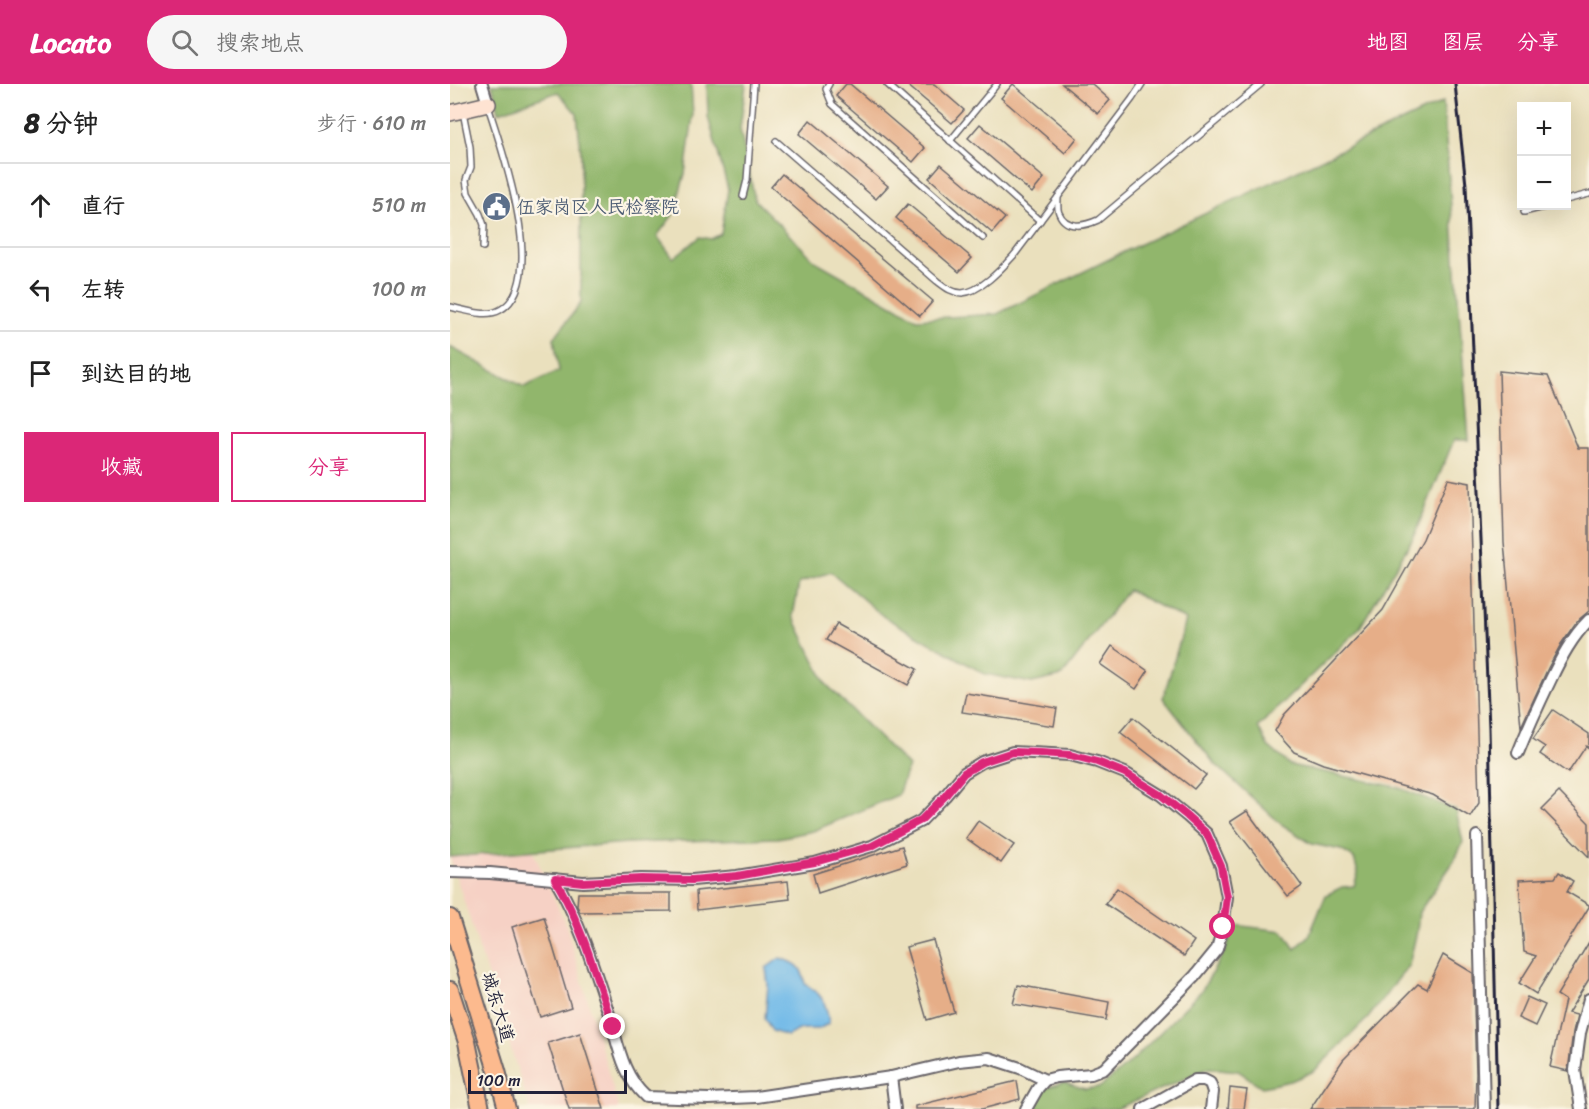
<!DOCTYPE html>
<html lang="zh">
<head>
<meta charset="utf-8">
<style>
	body { margin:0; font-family:Sriracha,"LXGW WenKai TC",sans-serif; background:#f6f6f6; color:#222 }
	.controls { position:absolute; right:18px; top:18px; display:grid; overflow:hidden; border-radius:0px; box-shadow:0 6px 24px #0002 }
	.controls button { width:54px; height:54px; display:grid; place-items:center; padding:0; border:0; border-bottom:2px solid #e0e0e0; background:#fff; color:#222; font:30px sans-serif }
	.scale { position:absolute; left:18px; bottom:15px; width:159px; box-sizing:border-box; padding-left:6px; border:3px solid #22223b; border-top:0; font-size:16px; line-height:21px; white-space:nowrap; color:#22223b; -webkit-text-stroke:4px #fcf5e5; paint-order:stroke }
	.stop { position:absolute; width:18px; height:18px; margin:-14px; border:4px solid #db2777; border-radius:50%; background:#fff }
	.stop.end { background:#db2777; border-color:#fff; box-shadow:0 2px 6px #0008 }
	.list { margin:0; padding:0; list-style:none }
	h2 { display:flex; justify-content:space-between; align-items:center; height:78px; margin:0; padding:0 24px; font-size:26px }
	h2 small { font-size:20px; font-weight:400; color:#767676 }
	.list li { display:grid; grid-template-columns:39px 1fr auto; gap:18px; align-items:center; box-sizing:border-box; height:84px; padding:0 24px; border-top:2px solid #e0e0e0 }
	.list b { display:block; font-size:22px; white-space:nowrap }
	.list em { font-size:20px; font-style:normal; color:#767676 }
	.actions { display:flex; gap:12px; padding:18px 24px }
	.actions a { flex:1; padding:14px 0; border:2px solid #db2777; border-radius:0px; text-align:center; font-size:21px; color:#db2777 }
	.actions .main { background:#db2777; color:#fff }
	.icon { flex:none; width:33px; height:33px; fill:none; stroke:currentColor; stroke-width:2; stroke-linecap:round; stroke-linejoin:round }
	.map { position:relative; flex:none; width:1139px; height:1025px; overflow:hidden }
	header { display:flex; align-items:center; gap:36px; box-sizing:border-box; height:84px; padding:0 30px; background:#db2777; color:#fff }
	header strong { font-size:28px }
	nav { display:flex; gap:33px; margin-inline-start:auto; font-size:21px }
	.search { width:420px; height:54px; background:#f6f6f6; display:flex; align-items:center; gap:15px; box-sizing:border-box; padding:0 21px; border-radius:33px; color:#767676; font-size:22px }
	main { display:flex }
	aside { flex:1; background:#fff }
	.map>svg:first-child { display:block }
	.built { fill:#f6d1c5 }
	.forest { fill:#91b66c; stroke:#5a6c54; stroke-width:1.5 }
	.water { fill:#70b9e8; stroke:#496e92; stroke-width:1.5 }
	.building { fill:#e6ae88 }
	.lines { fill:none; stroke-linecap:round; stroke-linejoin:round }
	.lane-casing { stroke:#686468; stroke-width:8 }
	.street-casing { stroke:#686468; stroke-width:14 }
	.secondary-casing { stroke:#686468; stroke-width:18 }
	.primary-casing { stroke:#686468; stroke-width:20 }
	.lane { stroke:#fff; stroke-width:5 }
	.street { stroke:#fff; stroke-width:10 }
	.secondary { stroke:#fee3d2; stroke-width:15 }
	.primary { stroke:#fcba8e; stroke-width:16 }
	.rail { stroke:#22223b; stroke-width:3 }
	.route { stroke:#db2777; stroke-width:8 }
	.labels { text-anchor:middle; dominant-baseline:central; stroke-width:4.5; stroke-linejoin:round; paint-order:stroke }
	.service-label { font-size:18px; fill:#4e5e75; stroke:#fcf5e5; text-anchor:start }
	.street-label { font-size:18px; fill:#22223b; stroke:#fcf5e5 }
</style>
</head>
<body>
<header>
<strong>Locato</strong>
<div class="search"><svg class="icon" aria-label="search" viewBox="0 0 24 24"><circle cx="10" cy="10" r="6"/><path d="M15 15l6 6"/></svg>搜索地点</div>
<nav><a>地图</a><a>图层</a><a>分享</a></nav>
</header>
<main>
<aside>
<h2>8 分钟<small>步行 · 610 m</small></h2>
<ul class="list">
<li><svg class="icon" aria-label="ahead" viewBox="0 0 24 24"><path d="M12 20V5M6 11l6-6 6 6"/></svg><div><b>直行</b></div><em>510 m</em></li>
<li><svg class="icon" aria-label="left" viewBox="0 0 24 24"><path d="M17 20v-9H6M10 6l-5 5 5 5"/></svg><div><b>左转</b></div><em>100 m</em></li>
<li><svg class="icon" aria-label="arrive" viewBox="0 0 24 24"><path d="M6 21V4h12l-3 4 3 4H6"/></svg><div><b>到达目的地</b></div></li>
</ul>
<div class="actions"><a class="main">收藏</a><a>分享</a></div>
</aside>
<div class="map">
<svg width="1139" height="1025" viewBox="0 0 1139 1025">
	<rect width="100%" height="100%" fill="#fcf5e5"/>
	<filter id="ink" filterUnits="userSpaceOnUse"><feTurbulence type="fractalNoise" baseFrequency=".0167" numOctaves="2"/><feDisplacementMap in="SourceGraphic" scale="12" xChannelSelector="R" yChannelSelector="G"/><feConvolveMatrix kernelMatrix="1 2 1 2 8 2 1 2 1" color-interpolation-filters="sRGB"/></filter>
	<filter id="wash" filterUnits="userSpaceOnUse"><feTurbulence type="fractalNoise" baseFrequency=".008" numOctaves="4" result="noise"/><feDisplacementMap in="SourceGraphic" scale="24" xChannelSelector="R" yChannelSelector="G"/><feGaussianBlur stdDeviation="1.35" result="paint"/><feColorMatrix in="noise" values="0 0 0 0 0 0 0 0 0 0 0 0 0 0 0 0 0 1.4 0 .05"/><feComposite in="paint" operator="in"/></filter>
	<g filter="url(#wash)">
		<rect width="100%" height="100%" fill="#eae0bd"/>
		<polygon class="built" points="83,767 116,841 169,1025 80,1025 0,773"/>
		<polygon class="forest" points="42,0 241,0 243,31 235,90 223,131 207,152 223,174 250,153 261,155 271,150 278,105 258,33 257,0 296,0 290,45 305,116 365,177 467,235 547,230 686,162 993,18 1019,356 1004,356 963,454 909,545 808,643 818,662 840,681 947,703 1006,726 1013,758 1004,777 969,828 967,847 959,881 918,934 864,987 841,997 812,1003 788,987 759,984 666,1025 582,1025 595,1004 614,998 635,1005 650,1003 683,976 752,906 776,865 784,841 833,847 845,865 859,852 876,811 892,803 904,802 908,789 904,774 891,766 862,760 831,740 764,679 713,614 736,536 678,506 612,592 582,599 535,590 434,533 381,488 349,499 343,532 376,600 458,682 448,711 363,747 328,754 178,759 0,773 0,263 74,303 109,287 104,254 131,219 131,70 127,30 108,8 49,28"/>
		<path class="water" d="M330,874C347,879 352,882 355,900C373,911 376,918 379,939L369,945H351L337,952L322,947L315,935L318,901L316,884Z"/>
		<g id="blocks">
			<g class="building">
				<polygon points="396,0 400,0 475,64 463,78 386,12"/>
				<polygon points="456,0 484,0 514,26 502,39"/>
				<polygon points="563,0 627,54 615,69 551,14"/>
				<polygon points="612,0 642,0 660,16 648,30"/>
				<polygon points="360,36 438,102 426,115 349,50"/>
				<polygon points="530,40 594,94 582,109 518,54"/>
				<polygon points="491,80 555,134 542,149 479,94"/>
				<polygon points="332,90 483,217 470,232 321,103"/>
				<polygon points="458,120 522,174 509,188 446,134"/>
				<polygon points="1049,287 1098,292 1128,364 1139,364 1139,527 1127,537 1111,560 1098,584 1071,643 1054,458"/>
				<polygon points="998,395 1020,399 1029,719 1020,733 983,711 873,680 844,668 825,647 834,631 933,526 973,455"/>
				<polygon points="386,540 467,585 458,601 376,556"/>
				<polygon points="662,562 698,587 686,605 650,580"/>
				<polygon points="516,609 607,624 604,642 512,628"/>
				<polygon points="1103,626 1139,650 1139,664 1136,662 1118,689 1090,670 1095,663 1083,655"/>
				<polygon points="683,633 756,691 744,705 670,648"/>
				<polygon points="1109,708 1139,739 1139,773 1092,725"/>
				<polygon points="797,727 852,802 838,812 780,738"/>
				<polygon points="528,737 564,761 551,779 516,754"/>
				<polygon points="452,762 457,780 368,809 363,790"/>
				<polygon points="1109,788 1123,797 1117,808 1139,821 1139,823 1086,910 1069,899 1086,872 1074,868 1069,796 1105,794"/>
				<polygon points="338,797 340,815 247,826 246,807"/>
				<polygon points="667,804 744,857 734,872 655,820"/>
				<polygon points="128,809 221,809 221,827 130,828 127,822"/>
				<polygon points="94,833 121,923 90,933 62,843"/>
				<polygon points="483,856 504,928 477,936 456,863"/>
				<polygon points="1139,858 1139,895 1118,929 1127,931 1123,948 1118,987 1100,983 1115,916 1107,911"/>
				<polygon points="993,871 1023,889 1026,989 1025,1025 860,1025 893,976 968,900 977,905"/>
				<polygon points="568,901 659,918 656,936 563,920"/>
				<polygon points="1077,913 1095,921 1085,942 1068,934"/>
				<polygon points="130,949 154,1025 119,1025 98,959"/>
				<polygon points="567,997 570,1015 532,1025 465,1025 465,1022"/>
				<polygon points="780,1004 797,1006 794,1025 778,1025"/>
			</g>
		</g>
	</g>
	<g filter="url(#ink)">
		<use href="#blocks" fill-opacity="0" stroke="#686468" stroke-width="1.5"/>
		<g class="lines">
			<defs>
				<g id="lane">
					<polyline points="379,0 376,5 382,20 533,154"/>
					<polyline points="437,0 590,137"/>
					<polyline points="13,28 20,63 21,83 16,96 18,109 30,130 34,141 33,163"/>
					<path d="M326,57L487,197C495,203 502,209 512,209C531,208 553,183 565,170L682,15L692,0"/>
					<polyline points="500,57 547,0"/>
					<polyline points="293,112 297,96 304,0"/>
					<path d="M608,113C608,118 607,125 609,129C616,146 635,142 648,136L811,0"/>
					<polyline points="1116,116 1139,110"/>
					<polyline points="1074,128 1098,122"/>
					<path d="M0,223C15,226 36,234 50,226C100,199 51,63 38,22"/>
				</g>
				<g id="street">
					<polyline points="32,0 38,20"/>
					<path d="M1068,669C1078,644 1089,620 1101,595C1111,574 1122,553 1139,536"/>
					<polyline points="1027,752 1034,1025"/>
					<polyline points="0,788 40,789 133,798 191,795 242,796 287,792 365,779 422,762 471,737 495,712 514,689 532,678 563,668 620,671 647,678 675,689 711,711 737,732 757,750 771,782 777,813 773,843 767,865 745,892 654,985 641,990 607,993 595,996 588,1004 576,1025"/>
					<path d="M105,795C129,836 143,881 158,927C168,958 171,990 196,1013L259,1015L306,1013L441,993L509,977L539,974L570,984L595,996"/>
					<polyline points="441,993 445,1025"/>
					<polyline points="693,1025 745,996 754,996 760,999 763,1008 761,1025"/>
					<polyline points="1131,1025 1125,986 1130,949 1139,915"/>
				</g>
				<polyline id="secondary" points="0,29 38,20"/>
				<g id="primary">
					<polyline points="0,834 47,987 57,1025"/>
					<polyline points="0,906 17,958 31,1025"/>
				</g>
			</defs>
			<use href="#lane" class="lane-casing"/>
			<use href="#street" class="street-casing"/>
			<use href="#secondary" class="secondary-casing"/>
			<use href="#primary" class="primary-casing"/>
			<use href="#lane" class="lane"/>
			<use href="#street" class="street"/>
			<use href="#secondary" class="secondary"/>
			<use href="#primary" class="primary"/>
			<polyline class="rail" points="1005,0 1016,101 1039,644 1048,1025"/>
		</g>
	</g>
	<g class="lines" filter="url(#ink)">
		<path class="route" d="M163,943C146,892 132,841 105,795L133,798L191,795L242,796L287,792L365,778L422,762L471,736L495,712L514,689L532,678L563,668L591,669L620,671L647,678L675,689L711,711L737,732L757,750L771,782L777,813L773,843"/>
	</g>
	<defs>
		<symbol id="civic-disc" viewBox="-11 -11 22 22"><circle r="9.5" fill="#5c6f8a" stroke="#fcf5e5"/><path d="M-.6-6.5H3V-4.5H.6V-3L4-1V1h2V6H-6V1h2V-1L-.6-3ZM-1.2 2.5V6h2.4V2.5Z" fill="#fff"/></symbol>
	</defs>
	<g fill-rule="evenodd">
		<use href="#civic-disc" x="30" y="106" width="33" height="33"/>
	</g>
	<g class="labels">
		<g class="service-label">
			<text x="67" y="123">伍家岗区人民检察院</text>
		</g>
		<g class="street-label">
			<text transform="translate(48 923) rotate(73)">城东大道</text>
		</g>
	</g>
</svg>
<div class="controls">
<button>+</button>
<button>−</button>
</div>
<div class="scale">100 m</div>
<div class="stop" style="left:773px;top:843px"></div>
<div class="stop end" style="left:163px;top:943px"></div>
</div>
</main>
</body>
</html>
